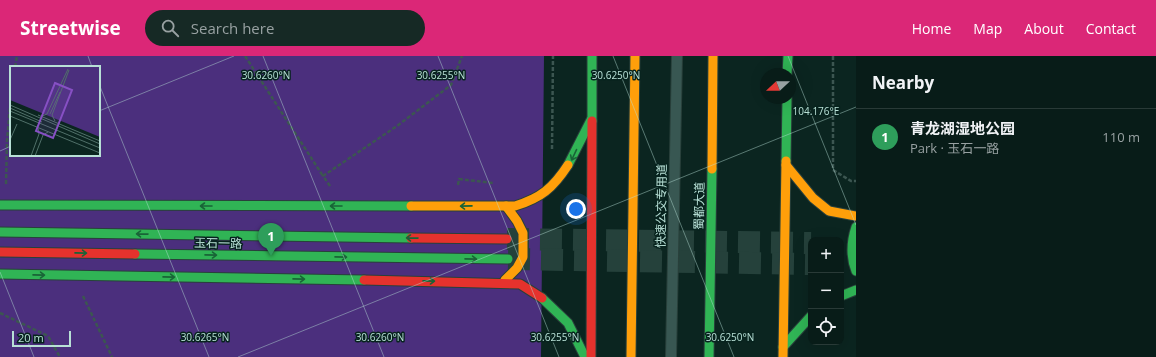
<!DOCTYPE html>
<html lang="en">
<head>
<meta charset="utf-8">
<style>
	body { margin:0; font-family:"Open Sans","Noto Sans SC",sans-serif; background:#162925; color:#f1f3f6 }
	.controls { position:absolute; right:12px; bottom:12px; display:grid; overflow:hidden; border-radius:8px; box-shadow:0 4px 16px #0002 }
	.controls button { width:36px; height:36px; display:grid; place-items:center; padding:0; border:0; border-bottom:1px solid #293a37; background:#081c18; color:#f1f3f6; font:20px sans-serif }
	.compass { position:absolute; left:760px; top:12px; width:36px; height:36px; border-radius:50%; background:#081c18; box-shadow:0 4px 16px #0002; rotate:248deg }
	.scale { position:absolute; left:12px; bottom:10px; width:59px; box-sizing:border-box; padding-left:4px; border:2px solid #b8e0d6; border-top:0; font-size:11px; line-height:14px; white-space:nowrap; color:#b8e0d6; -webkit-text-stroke:3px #07231e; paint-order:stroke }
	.you { position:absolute; left:576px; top:153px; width:14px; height:14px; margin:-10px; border:3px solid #fff; border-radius:50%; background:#1a73e8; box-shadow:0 0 0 6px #1a73e833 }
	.badge { display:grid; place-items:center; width:26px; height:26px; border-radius:50%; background:#db2777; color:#fff; font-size:13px; font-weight:700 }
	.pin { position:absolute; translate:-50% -33px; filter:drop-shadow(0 1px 2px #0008) }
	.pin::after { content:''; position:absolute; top:21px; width:14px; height:12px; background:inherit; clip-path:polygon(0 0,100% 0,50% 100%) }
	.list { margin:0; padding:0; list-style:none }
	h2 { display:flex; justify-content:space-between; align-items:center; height:52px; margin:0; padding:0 16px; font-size:17px }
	h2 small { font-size:13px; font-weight:400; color:#98a1a2 }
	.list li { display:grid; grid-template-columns:26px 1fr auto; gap:12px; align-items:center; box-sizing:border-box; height:56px; padding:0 16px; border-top:1px solid #293a37 }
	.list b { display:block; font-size:15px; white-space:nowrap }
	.list p { margin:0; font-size:13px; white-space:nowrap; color:#98a1a2 }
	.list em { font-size:13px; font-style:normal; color:#98a1a2 }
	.icon { flex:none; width:22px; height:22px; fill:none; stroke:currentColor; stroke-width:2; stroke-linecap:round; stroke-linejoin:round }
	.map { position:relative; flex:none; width:856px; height:301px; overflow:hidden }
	header { display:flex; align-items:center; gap:24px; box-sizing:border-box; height:56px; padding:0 20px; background:#db2777; color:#fff }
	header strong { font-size:19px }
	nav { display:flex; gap:22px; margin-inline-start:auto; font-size:14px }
	.search { width:280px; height:36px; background:#162925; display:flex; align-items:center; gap:10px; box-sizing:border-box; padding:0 14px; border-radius:22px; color:#98a1a2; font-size:15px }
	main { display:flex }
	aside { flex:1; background:#081c18 }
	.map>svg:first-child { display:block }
	.green { fill:#4b2f7d; fill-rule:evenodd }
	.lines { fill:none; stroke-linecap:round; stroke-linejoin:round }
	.secondary-tunnel { stroke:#25413b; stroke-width:22; stroke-dasharray:22 11; stroke-linecap:butt }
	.lane-casing { stroke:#29403b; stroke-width:12 }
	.fast-casing { stroke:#29403b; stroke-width:11 }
	.slow-casing { stroke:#29403b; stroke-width:11 }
	.jam-casing { stroke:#29403b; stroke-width:11 }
	.path { stroke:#3c5651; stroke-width:2.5; stroke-dasharray:4 2; stroke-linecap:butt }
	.lane { stroke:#385752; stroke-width:10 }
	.fast { stroke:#30b455; stroke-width:9 }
	.slow { stroke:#ff9f0a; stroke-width:9 }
	.jam { stroke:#e5322d; stroke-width:9 }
	.oneway { stroke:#196437 }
	.ticks { fill:none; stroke:#b8e0d6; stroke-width:1; stroke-opacity:0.45 }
	.labels { text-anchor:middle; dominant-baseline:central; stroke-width:3; stroke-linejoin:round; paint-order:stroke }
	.street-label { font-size:12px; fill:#b8e0d6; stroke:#07231e }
	.inset-road { fill:none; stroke:#507069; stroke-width:1 }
	.view { fill:#8750c4; fill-opacity:0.15; stroke:#8750c4; stroke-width:2 }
	.inset-edge { fill:none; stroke:#b8e0d6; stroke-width:2 }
	.ticks-label { font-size:10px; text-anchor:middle; fill:#b8e0d6; stroke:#07231e; stroke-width:3; stroke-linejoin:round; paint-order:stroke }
</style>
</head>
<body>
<header>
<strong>Streetwise</strong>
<div class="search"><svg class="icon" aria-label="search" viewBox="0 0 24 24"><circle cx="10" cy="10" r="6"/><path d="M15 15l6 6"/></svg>Search here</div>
<nav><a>Home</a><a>Map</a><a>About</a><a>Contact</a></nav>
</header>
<main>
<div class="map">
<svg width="856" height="301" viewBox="0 0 856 301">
	<rect width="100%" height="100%" fill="#0b2520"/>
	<path class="green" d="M0,0H544L541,301H0ZM11,11H99V99H11Z"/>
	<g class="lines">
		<g class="secondary-tunnel">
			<polyline points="507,183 811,187"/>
			<polyline points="508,203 811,208"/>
		</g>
		<defs>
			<polyline id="lane" points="671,301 677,0"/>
			<g id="fast">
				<polyline points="787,18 788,0"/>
				<polyline points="592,65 592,0"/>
				<polyline points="786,105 787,42"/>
				<polyline points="568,109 591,64"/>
				<polyline points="0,149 411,150"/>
				<path d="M856,171C851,186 850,200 856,215"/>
				<polyline points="0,176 411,182"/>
				<polyline points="135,198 508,203"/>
				<polyline points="0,218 364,224"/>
				<polyline points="841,240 856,234"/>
				<polyline points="542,242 568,267 585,301"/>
				<polyline points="783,291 811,260"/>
				<polyline points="709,301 712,113"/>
			</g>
			<g id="slow">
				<polyline points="786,109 813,142 829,155 856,160"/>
				<polyline points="712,113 713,0"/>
				<path d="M411,150H515C541,142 553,132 568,109"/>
				<polyline points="505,224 517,212 523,201 523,177 517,165 506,150"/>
				<polyline points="631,301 635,0"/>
				<polyline points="783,301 786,105"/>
			</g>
			<g id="jam">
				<polyline points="411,182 507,183"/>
				<polyline points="0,196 135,198"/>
				<polyline points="364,224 520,228 542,242"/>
				<polyline points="591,301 592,65"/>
			</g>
		</defs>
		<use href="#lane" class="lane-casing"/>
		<use href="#fast" class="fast-casing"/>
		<use href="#slow" class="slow-casing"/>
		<use href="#jam" class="jam-casing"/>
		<g class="path">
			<polyline points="245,0 323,120"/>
			<polyline points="833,0 833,114 851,125 856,125"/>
			<polyline points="15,11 17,0"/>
			<polyline points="552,93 553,0"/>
			<polyline points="6,128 7,85 11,40"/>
			<polyline points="458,129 459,123 493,127"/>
			<polyline points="330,130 323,120 397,70 451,29 462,0"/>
			<polyline points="83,240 112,301"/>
			<polyline points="0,257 48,280 60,301"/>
		</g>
		<use href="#lane" class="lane"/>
		<use href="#fast" class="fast"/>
		<use href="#slow" class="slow"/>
		<use href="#jam" class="jam"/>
	</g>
	<defs><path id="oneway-shaft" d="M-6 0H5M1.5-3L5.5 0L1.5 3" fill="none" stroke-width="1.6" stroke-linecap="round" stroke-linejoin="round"/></defs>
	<g class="oneway">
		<use href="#oneway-shaft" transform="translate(574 99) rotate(115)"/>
		<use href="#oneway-shaft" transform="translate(206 150) rotate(-180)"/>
		<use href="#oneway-shaft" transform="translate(336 150) rotate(-180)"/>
		<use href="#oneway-shaft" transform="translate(466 150) rotate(179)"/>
		<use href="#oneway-shaft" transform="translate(142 178) rotate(-179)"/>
		<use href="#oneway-shaft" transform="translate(412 182) rotate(-179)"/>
		<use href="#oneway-shaft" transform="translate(81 197) rotate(1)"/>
		<use href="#oneway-shaft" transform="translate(211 199) rotate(1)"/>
		<use href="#oneway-shaft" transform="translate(341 201) rotate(1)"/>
		<use href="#oneway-shaft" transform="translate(471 203) rotate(1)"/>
		<use href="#oneway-shaft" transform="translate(39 219) rotate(1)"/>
		<use href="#oneway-shaft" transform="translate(169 221) rotate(1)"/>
		<use href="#oneway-shaft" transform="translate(299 223) rotate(1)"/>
		<use href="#oneway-shaft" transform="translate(429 225) rotate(1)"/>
	</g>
	<path class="ticks" d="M88,0L92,11M263,0L384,301M438,0L559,301M613,0L734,301M788,0L856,169M99,28L209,301M99,55L234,0M0,95L11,90M0,216L34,301M238,301L856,51"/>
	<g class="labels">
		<g class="street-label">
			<text transform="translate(661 150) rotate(-89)">快速公交专用道</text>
			<text transform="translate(699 150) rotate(-89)">蜀都大道</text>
			<text transform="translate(218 187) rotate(1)">玉石一路</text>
		</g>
	</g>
	<g transform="translate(10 10)">
		<rect width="90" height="90" fill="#0b2520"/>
		<path d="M0,0H90V71L0,34Z" fill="#4b2f7d"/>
		<path class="inset-road" d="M0,39L90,78M0,42L32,56M0,45L90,82M40,48L50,26M28,49L90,75M0,50L90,87M32,50L37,48L58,3M45,55L42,49L59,4M0,74L7,58M21,90L29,68L28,62M25,90L33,69L38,66"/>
		<path class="view" d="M45,17L62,24L43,72L26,65Z"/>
		<rect width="90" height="90" class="inset-edge"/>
	</g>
	<g class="ticks-label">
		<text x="266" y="23">30.6260°N</text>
		<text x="441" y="23">30.6255°N</text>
		<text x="616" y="23">30.6250°N</text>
		<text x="816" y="59">104.176°E</text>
		<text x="205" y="285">30.6265°N</text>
		<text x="380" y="285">30.6260°N</text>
		<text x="555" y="285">30.6255°N</text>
		<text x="730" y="285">30.6250°N</text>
	</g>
</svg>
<div class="controls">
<button>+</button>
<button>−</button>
<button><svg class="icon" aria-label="locate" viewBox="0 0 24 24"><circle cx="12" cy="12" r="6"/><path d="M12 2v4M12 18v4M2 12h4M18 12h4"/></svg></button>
</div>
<svg class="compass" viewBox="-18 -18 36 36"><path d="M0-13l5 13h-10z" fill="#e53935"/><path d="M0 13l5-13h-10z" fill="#98a1a2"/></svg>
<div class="scale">20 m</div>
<div class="you"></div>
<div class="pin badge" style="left:271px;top:200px;background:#2e9e5b">1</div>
</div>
<aside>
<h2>Nearby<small></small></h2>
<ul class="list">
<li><span class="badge" style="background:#2e9e5b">1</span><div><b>青龙湖湿地公园</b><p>Park · 玉石一路</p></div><em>110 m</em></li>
</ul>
</aside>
</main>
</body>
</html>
